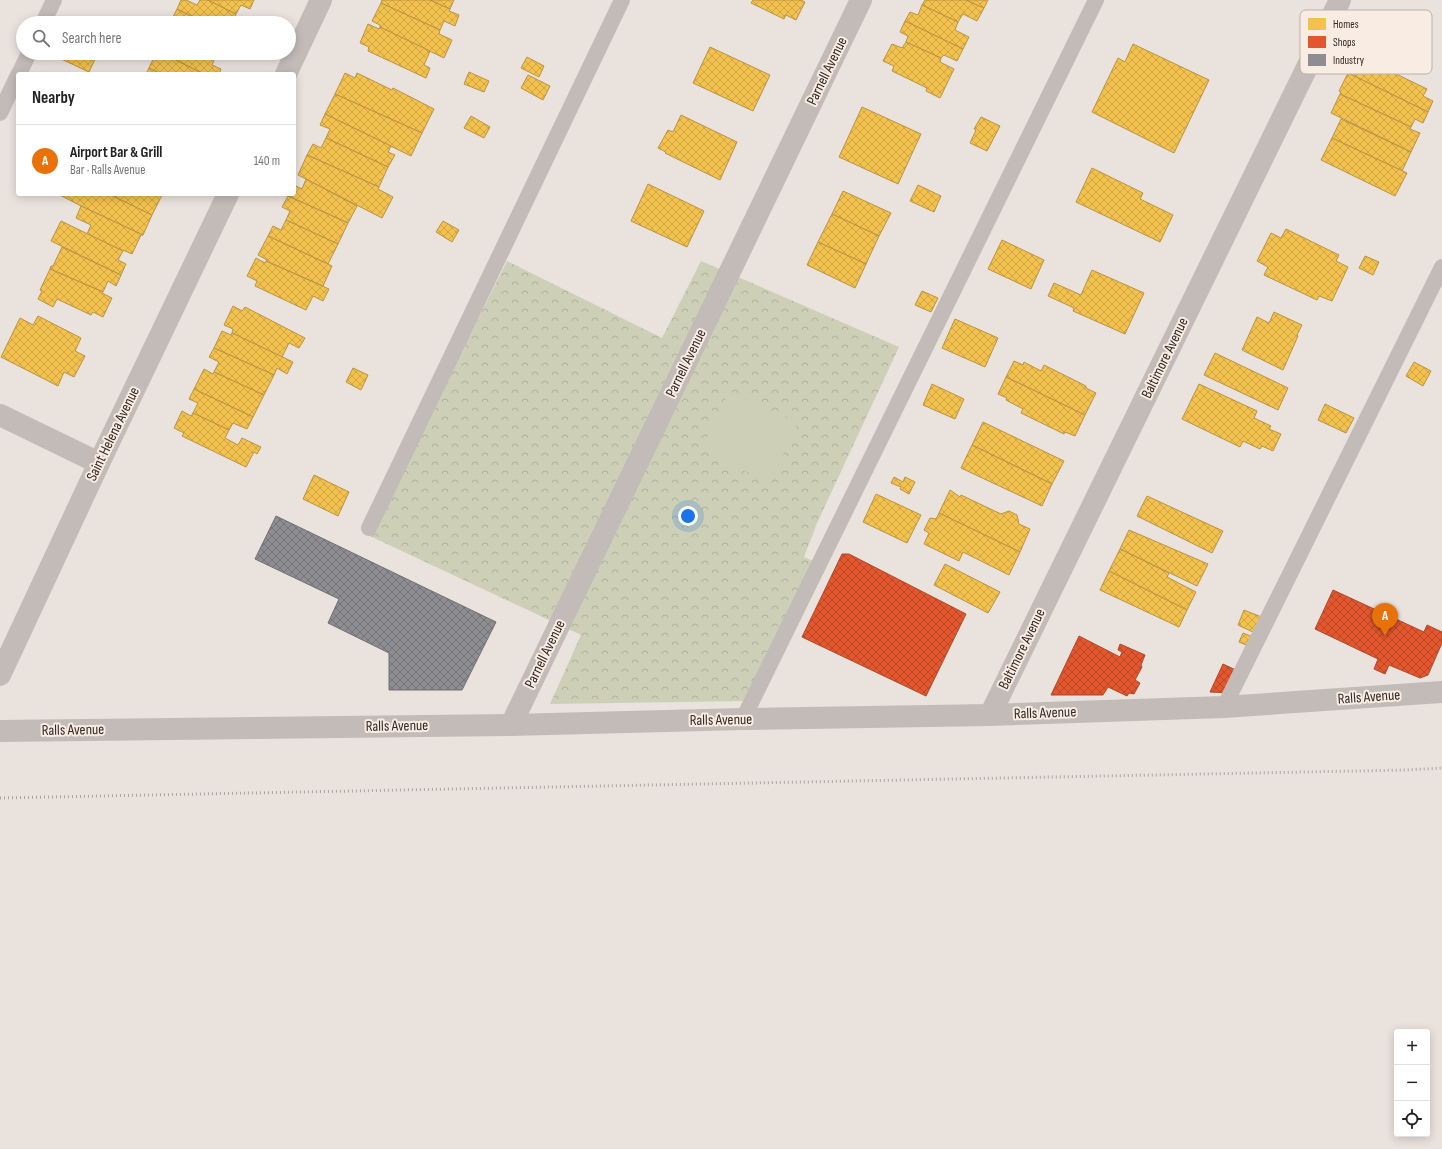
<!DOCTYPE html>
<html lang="en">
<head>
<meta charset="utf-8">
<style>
	body { margin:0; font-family:"Sofia Sans Condensed",sans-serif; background:#f6f6f6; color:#222 }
	.controls { position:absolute; right:12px; bottom:12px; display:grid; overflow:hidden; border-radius:4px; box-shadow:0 2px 10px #0003 }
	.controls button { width:36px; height:36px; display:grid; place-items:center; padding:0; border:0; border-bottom:1px solid #e0e0e0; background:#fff; color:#222; font:20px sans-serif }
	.you { position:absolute; left:688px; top:516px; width:14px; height:14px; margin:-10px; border:3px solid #fff; border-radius:50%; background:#1a73e8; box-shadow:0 0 0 6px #1a73e833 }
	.badge { display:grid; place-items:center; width:26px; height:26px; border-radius:50%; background:#0b8043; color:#fff; font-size:13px; font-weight:700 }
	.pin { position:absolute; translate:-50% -33px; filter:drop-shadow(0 1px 2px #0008) }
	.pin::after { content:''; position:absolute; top:21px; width:14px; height:12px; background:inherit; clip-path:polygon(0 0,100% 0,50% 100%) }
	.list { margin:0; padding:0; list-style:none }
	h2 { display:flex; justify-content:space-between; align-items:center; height:52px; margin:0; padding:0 16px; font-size:17px }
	h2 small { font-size:13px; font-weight:400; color:#767676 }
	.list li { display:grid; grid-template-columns:26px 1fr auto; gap:12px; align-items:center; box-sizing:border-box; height:72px; padding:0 16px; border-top:1px solid #e0e0e0 }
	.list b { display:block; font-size:15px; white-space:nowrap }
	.list p { margin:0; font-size:13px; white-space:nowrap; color:#767676 }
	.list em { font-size:13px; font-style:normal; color:#767676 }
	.icon { flex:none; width:22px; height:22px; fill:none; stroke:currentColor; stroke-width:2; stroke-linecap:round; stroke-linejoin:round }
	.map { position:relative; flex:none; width:1442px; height:1149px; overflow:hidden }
	.search { position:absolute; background:#fff; box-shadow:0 2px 10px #0003; left:16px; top:16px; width:280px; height:44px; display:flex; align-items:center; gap:10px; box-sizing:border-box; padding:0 14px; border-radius:22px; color:#767676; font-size:15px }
	.panel { position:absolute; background:#fff; box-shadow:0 2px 10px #0003; left:16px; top:72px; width:280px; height:124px; border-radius:4px }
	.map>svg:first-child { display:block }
	.park { fill:url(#park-crowns) }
	.garden { fill:#cecfb7 }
	.homes { fill:url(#homes-cross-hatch); stroke:#b99342 }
	.shops { fill:url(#shops-cross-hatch); stroke:#af492b }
	.industry { fill:url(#industry-cross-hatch); stroke:#726f71 }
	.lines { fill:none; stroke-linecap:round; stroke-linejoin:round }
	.lane { stroke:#c3bbb7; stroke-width:16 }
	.street { stroke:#c3bbb7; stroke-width:22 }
	.rail { stroke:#aaa4a1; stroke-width:3; stroke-dasharray:1 3; stroke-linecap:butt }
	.labels { text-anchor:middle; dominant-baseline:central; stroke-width:4; stroke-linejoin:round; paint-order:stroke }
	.street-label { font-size:15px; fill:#332825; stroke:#f8ece3 }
	.key { fill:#f8ece3; stroke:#bdb1aa; stroke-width:1 }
	.key-label { font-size:11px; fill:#332825 }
</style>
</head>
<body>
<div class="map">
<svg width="1442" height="1149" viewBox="0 0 1442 1149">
	<defs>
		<pattern id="park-crowns" width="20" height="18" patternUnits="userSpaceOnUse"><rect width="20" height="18" fill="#cecfb7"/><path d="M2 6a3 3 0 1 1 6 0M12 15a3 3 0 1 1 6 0" fill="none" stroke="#b1b29d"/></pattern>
		<pattern id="homes-cross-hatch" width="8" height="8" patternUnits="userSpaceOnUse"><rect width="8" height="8" fill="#f2c14e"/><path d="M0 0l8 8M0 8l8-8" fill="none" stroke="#d0a644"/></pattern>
		<pattern id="shops-cross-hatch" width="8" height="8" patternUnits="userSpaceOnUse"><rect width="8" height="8" fill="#e4572e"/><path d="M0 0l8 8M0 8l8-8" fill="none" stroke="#b94827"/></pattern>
		<pattern id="industry-cross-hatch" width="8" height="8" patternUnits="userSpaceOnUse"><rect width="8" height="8" fill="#8d8d92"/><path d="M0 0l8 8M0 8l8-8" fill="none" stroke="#747377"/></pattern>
	</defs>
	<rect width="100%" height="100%" fill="#eae2dd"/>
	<polygon class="park" points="507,261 662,338 701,261 899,347 817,523 804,557 813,561 747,701 550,704 581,635 370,536"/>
	<polygon class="garden" points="729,391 798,423 769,483 701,450"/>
	<g class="homes">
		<polygon points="181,0 186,0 197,5 200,0 208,0 236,14 232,23 205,23 177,9"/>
		<polygon points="208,0 254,0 250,9 241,5 236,14"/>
		<polygon points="382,0 430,0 450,9 449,11 459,15 455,26 444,21 440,30 381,3"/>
		<polygon points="430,0 454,0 450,9"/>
		<polygon points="753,0 801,0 805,2 796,20 786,15 784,19 751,3"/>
		<polygon points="925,0 966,0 984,8 977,21 963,14 958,22 922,5"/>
		<polygon points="966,0 988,0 984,8"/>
		<polygon points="381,3 440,30 439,34 452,40 444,58 380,27 380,25 372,21"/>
		<polygon points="922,5 958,22 955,30 969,37 963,49 905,21 910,12 918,15"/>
		<polygon points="177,9 205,23 170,23"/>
		<polygon points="905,21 963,49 957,61 944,55 941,58 906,42 908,36 900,32"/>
		<polygon points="368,24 379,29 380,27 430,51 424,65 430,68 426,78 368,51 369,47 360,43"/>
		<polygon points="906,42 941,58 940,62 954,69 940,98 926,91 927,88 892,71 894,66 883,61 892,44 902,48"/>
		<polygon points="1133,44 1209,80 1174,153 1092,112 1118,58 1125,62"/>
		<polygon points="710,47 770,75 753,111 693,83"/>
		<polygon points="59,53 93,53 97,55 89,72 57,57"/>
		<polygon points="156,53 162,53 204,74 161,74 149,68"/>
		<polygon points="162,53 211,53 216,56 212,65 221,69 219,74 204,74"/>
		<polygon points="1357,55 1427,89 1423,96 1433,101 1428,112 1348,73"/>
		<polygon points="527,57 544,66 539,77 521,68"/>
		<polygon points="149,68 161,74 146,74"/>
		<polygon points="469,72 489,81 484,92 464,84"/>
		<polygon points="345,73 355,78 357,73 392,90 393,88 434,109 422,133 335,94"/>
		<polygon points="1348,73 1428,112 1423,123 1415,119 1411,127 1340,94 1341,92 1339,91"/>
		<polygon points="528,75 550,86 543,100 521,88"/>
		<polygon points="335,94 422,133 411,156 325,114"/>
		<polygon points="1340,94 1411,127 1410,129 1420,133 1411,152 1331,113"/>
		<polygon points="862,107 921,134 898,184 839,157"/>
		<polygon points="325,114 391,146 388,152 395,155 388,167 326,138 330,129 320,125"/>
		<polygon points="681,115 737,142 720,180 665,153 666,152 658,148 668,130 673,132"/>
		<polygon points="471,116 490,127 484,138 464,128"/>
		<polygon points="981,117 1000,126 987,151 970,143 976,130 974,129"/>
		<polygon points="1341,119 1411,152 1402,171 1332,138"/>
		<polygon points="326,138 388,167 379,187 307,155 313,144 321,148"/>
		<polygon points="1332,138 1407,173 1395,196 1321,160"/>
		<polygon points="307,155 379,187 378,189 393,197 382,218 298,175"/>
		<polygon points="1092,168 1143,193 1140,199 1173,215 1160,242 1076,202"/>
		<polygon points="306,179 357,206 348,223 288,196 289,194 294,194 294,185 302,189"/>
		<polygon points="648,184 704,211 687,247 631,221"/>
		<polygon points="918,185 941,196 934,212 910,201"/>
		<polygon points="843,191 891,213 879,236 832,214"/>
		<polygon points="61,194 109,194 152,215 143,235 81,206 60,195"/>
		<polygon points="109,194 161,194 162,195 152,215"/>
		<polygon points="288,196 348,223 338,244 286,220 290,211 282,207"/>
		<polygon points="81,206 143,235 141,235 132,254 123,250 123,251 87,234 91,225 76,218"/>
		<polygon points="832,214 879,236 866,264 818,242"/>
		<polygon points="286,220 338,244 328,264 268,236 273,226 281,230"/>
		<polygon points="61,221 123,251 118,260 126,264 121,275 51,241"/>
		<polygon points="443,221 459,230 452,242 436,232"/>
		<polygon points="1286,229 1339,255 1336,261 1348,267 1332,301 1319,296 1317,300 1264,275 1268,267 1257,261 1271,233 1281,238"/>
		<polygon points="268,236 332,266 323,286 266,261 267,260 258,255"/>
		<polygon points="1002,240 1044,260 1031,289 988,269"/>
		<polygon points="818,242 866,264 855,288 807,265"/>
		<polygon points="62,247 121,275 116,286 108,281 103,292 50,269 51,266 53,266"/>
		<polygon points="1365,256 1379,262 1373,275 1359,268"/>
		<polygon points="256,258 265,263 266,261 329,289 323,301 313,296 306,310 255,286 257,281 247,276"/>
		<polygon points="50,269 103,292 102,293 112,298 103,317 93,312 91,315 57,299 53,307 38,299 42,291 40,290"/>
		<polygon points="1092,270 1144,293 1125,334 1073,311 1074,308 1048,296 1054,283 1081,295"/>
		<polygon points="922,291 938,298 931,312 915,305"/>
		<polygon points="233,306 242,311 245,307 305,338 299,348 289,343 282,357 232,333 233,329 224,325"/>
		<polygon points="1274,312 1302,325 1297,335 1298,336 1283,370 1242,350 1257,317 1269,323"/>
		<polygon points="38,316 81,338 75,351 85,356 74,377 64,372 58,386 1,357 20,318 33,325"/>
		<polygon points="955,319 998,338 985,367 942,348"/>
		<polygon points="222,331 231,335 232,333 293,362 287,374 277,368 274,375 214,348"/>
		<polygon points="214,348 274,375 264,395 214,372 219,362 209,357"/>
		<polygon points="1215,353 1288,388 1278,410 1204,375"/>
		<polygon points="1014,361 1023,365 1024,362 1041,371 1044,365 1086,386 1086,388 1096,393 1085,415 1006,377"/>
		<polygon points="1414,362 1431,371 1423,386 1406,376"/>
		<polygon points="353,368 368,375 361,390 346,382"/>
		<polygon points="204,369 213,374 214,372 264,395 253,417 194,389"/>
		<polygon points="1006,377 1085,415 1075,436 1065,432 1064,434 1021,413 1023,409 1006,400 1007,398 998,394"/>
		<polygon points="932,384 964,399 955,419 923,405"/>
		<polygon points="1199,384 1257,411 1254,418 1271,426 1269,429 1281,434 1273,451 1262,446 1260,449 1243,441 1240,447 1182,419"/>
		<polygon points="194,389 253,417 247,429 233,423 229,430 193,413 198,403 189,399"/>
		<polygon points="1325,404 1354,418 1346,433 1318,420"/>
		<polygon points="182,411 191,416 193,413 229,430 225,438 238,445 242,438 261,447 257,454 254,452 246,467 182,436 184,433 174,428"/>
		<polygon points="983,422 1064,461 1052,484 972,445"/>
		<polygon points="972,445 1052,484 1042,506 961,468"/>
		<polygon points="314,475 349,492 338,516 303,499"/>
		<polygon points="894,477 903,482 905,477 915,482 909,494 900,489 901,487 891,483"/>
		<polygon points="950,490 960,497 961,495 1001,514 1009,511 1017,515 1019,524 1030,529 1020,552 939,513"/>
		<polygon points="876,494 921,515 907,543 863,522"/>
		<polygon points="1147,496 1223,531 1212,553 1137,516"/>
		<polygon points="939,513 1020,552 1009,575 963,552 959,561 924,544 929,533 924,530 930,518 936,519"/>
		<polygon points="1129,530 1208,564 1197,586 1120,549"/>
		<polygon points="1120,549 1169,573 1167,577 1196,592 1187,610 1109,571"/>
		<polygon points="945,564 1000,592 988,613 934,585"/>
		<polygon points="1109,571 1187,610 1179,627 1100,590"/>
		<polygon points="1244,610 1264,618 1257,634 1238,625"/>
		<polygon points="1243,633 1255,638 1251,647 1239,642"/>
	</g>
	<g class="shops">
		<polygon points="842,554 849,554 966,614 926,696 802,637"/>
		<polygon points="1333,590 1424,632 1427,625 1442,632 1442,643 1428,675 1420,678 1389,665 1385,674 1374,669 1378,659 1315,629"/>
		<polygon points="1079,636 1120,657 1122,652 1118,650 1120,644 1145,655 1141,665 1142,667 1135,680 1140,683 1134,694 1129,693 1127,696 1108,687 1103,695 1051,695"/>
		<polygon points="1223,664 1240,672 1231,693 1210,692"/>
	</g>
	<polygon class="industry" points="276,516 496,622 462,690 389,690 389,653 328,623 339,599 255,559"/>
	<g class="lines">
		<g class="lane">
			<polyline points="43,23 54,0"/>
			<polyline points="19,74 29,53"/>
			<polyline points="0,113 18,75"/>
			<polyline points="369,528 622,0"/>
			<polyline points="1224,707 1442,267"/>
			<polyline points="743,719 1096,0"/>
		</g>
		<g class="street">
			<polyline points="286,74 321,0"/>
			<polyline points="0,415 99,463"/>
			<polyline points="0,675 99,463 228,194"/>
			<polyline points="990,715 1340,0"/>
			<polyline points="511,725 861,0"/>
			<polyline points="0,731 511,725 743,719 990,715 1224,707 1442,692"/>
		</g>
		<polyline class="rail" points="0,798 1405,770 1442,768"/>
	</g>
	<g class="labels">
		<g class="street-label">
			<text transform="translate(827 71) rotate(-64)">Parnell Avenue</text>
			<text transform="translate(1165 358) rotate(-64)">Baltimore Avenue</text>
			<text transform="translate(686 363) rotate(-64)">Parnell Avenue</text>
			<text transform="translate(113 434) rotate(-64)">Saint Helena Avenue</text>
			<text transform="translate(1022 649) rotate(-64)">Baltimore Avenue</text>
			<text transform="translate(545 654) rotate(-64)">Parnell Avenue</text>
			<text transform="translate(1369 697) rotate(-4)">Ralls Avenue</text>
			<text transform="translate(1045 713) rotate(-2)">Ralls Avenue</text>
			<text transform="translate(721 720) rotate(-1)">Ralls Avenue</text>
			<text transform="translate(397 726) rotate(-1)">Ralls Avenue</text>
			<text transform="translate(73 730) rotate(-1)">Ralls Avenue</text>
		</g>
	</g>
	<rect x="1300" y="10" width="132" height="64" rx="6" class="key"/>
	<rect x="1308" y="18" width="18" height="12" fill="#f2c14e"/>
	<rect x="1308" y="36" width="18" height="12" fill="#e4572e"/>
	<rect x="1308" y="54" width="18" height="12" fill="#8d8d92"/>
	<g class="key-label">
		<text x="1333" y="28">Homes</text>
		<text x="1333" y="46">Shops</text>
		<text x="1333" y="64">Industry</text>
	</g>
</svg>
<div class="controls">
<button>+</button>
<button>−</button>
<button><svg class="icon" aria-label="locate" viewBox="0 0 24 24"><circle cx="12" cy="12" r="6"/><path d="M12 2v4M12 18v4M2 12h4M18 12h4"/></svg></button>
</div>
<div class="you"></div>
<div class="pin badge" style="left:1385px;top:636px;background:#e8710a">A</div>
<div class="search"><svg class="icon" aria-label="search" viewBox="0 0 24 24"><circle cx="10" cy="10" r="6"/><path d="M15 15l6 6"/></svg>Search here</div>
<section class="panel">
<h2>Nearby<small></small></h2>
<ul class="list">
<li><span class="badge" style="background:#e8710a">A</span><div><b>Airport Bar &amp; Grill</b><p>Bar · Ralls Avenue</p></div><em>140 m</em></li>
</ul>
</section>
</div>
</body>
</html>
